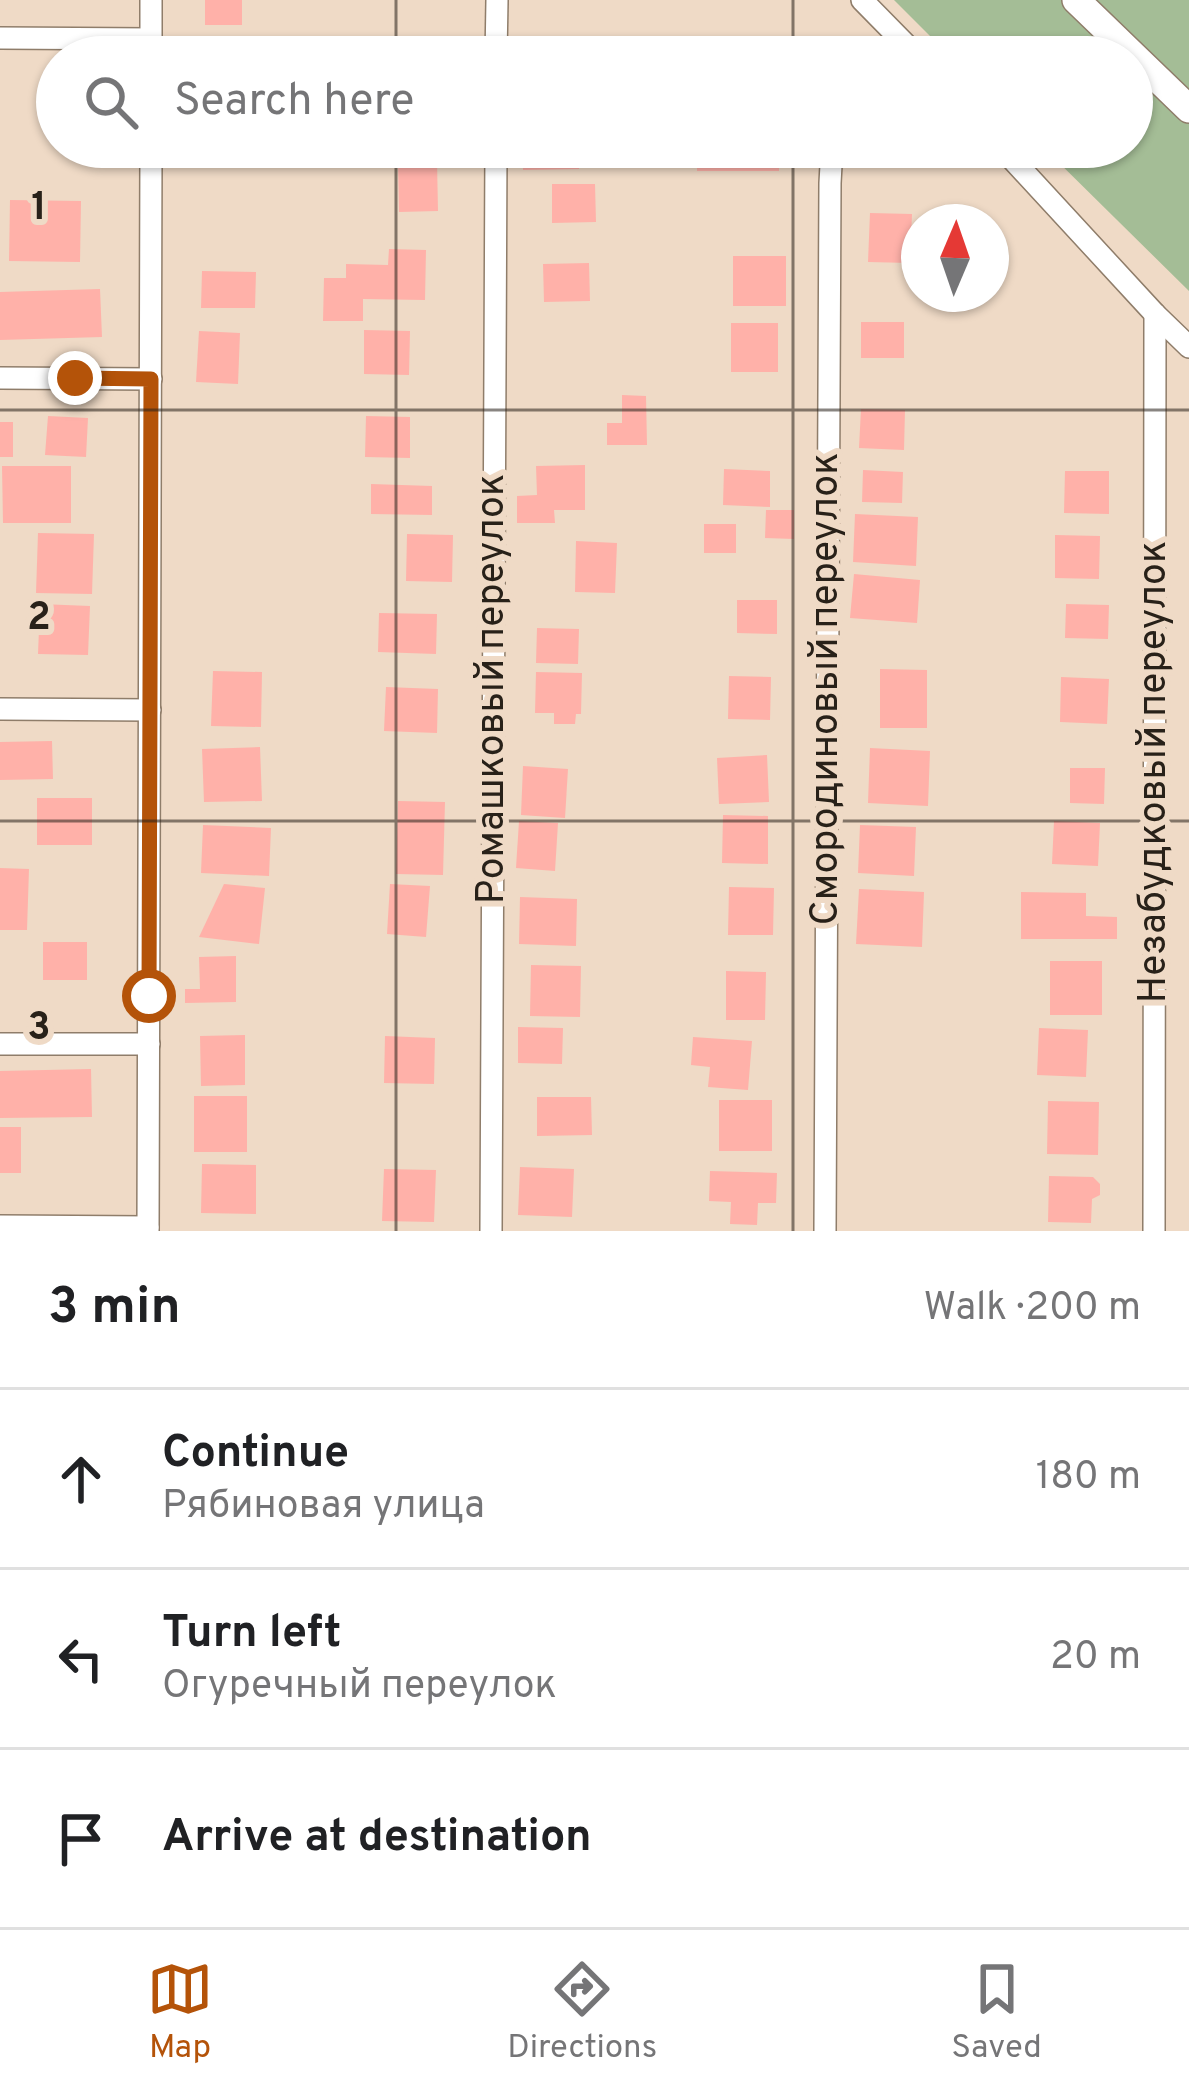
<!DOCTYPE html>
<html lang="en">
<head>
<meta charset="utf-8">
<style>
	body { margin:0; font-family:Overpass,sans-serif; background:#f6f6f6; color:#202124 }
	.compass { position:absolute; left:901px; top:204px; width:108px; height:108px; border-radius:50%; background:#fff; box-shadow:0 3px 9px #0004; rotate:2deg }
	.stop { position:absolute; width:36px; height:36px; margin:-27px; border:9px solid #b45309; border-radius:50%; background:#fff }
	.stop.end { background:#b45309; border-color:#fff; box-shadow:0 3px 12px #0008 }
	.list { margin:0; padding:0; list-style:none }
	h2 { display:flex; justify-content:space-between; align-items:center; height:156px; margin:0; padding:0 48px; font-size:51px }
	h2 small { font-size:39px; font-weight:400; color:#757577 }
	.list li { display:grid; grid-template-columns:78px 1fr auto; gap:36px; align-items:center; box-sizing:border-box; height:180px; padding:0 48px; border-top:3px solid #e0e0e0 }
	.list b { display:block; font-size:45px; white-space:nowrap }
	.list p { margin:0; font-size:39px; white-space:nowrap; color:#757577 }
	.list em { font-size:39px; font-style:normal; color:#757577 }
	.icon { flex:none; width:66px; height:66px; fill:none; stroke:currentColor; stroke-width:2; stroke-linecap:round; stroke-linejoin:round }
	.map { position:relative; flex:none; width:1189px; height:1231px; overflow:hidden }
	.search { position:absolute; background:#fff; box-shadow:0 3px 9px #0004; left:36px; right:36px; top:36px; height:132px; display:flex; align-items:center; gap:30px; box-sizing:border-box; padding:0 42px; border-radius:66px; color:#757577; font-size:45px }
	.sheet { height:696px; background:#fff }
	nav { display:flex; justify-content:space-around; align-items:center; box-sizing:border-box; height:168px; border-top:3px solid #e0e0e0; background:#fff; font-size:33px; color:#757577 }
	nav a { display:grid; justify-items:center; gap:6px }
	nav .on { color:#b45309 }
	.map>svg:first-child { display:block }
	.green { fill:#a4bd96 }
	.building { fill:#ffb1a9 }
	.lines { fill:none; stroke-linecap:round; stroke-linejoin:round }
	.minor-casing { stroke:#8f7d6a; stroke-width:24 }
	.tertiary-casing { stroke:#8f7d6a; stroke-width:30 }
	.minor { stroke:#fff; stroke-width:21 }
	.tertiary { stroke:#fff; stroke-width:27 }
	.route { stroke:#b45309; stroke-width:15 }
	.grid { fill:none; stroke:#282119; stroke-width:3; stroke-opacity:0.55 }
	.labels { text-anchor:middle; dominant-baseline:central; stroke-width:12; stroke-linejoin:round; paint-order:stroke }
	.street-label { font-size:39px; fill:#282119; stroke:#efdac6 }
	.grid-label { font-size:39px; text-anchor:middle; font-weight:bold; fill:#282119; stroke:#efdac6; stroke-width:12; stroke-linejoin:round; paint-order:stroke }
</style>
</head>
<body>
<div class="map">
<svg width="1189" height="1231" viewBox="0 0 1189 1231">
	<rect width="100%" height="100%" fill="#efdac6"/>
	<polygon class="green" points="894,0 1189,0 1189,291 1043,147 1132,147 1132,57 951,57"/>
	<g class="building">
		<rect x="205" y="0" width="37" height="25"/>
		<polygon points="538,36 538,57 505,57 505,37"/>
		<polygon points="643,44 643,57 547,57 547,45"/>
		<polygon points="207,50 251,52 251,57 206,57"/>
		<polygon points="544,147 579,147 579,169 523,170 523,157 544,157"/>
		<rect x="697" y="147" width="82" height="24"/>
		<polygon points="437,161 438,211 399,212 398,162"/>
		<polygon points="552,184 595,184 596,222 552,223"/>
		<polygon points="10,200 81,201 80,262 9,261"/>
		<polygon points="870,213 912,214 910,263 868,262"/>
		<polygon points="389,249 426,250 425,300 363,299 363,321 323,321 324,278 346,278 346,264 388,265"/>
		<rect x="733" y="256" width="53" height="50"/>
		<polygon points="589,263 590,301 544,302 543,264"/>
		<polygon points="202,271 256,272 255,308 201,308"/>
		<polygon points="100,289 102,337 0,340 0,292"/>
		<rect x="861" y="322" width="43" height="36"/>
		<rect x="731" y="323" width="47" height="49"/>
		<polygon points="364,330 410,331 409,375 364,374"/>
		<polygon points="199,331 240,333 238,384 196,382"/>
		<polygon points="622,395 646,396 647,445 607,445 607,423 622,423"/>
		<polygon points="861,409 905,410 904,450 859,448"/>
		<polygon points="48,416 88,418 86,457 45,455"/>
		<polygon points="366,416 410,417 410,458 365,457"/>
		<rect x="0" y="422" width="13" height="35"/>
		<polygon points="585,465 585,510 554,510 555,523 517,523 517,496 537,495 536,466"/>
		<polygon points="2,466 71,466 71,523 3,523"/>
		<polygon points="724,469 770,471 770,507 723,505"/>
		<polygon points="863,470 903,472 902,503 862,502"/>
		<polygon points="1065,471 1109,471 1109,514 1064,513"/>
		<polygon points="371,484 432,486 432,515 371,514"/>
		<polygon points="766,510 794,510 794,539 765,538"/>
		<polygon points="855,514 918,517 916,566 853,562"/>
		<rect x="704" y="524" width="32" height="29"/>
		<polygon points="38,533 94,534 92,594 36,593"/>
		<polygon points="407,534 453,535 452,582 406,581"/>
		<polygon points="1055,535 1100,536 1099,579 1055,578"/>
		<polygon points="576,541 617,543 615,593 575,592"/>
		<polygon points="854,574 920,580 917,623 850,618"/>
		<polygon points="737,600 777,600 777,634 737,633"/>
		<polygon points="40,604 90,606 88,655 38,654"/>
		<polygon points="1066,604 1109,605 1108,639 1065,638"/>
		<polygon points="379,613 437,614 436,654 378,652"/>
		<polygon points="537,628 579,629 578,664 536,663"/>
		<polygon points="880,669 927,670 927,728 880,728"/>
		<polygon points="213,671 262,672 261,727 211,726"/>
		<polygon points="536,672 582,673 581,714 576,714 575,724 554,724 554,713 535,713"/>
		<polygon points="729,676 771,677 770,720 728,719"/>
		<polygon points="1061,677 1109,679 1107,724 1060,722"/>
		<polygon points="386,687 438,689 437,733 384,731"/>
		<polygon points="52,741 53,779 0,780 0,742"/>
		<polygon points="260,747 262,801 204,802 202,749"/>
		<polygon points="870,748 930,751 928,806 868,803"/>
		<polygon points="767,755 769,802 719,804 717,758"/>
		<polygon points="523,766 568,769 565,818 521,815"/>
		<polygon points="1070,768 1105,768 1104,804 1070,803"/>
		<rect x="37" y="798" width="55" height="47"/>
		<polygon points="398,801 445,802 443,875 396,874"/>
		<polygon points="723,815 768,816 768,864 722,863"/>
		<polygon points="519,821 558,823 555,871 516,868"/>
		<polygon points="1054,821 1100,823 1098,866 1052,864"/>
		<polygon points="203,825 271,828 269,876 201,873"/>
		<polygon points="860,825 916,827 914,876 858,873"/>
		<polygon points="0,868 29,869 27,930 0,930"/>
		<polygon points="224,884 265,888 259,944 199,937"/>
		<polygon points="390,884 430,886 426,937 387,934"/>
		<polygon points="729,887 774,888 773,935 728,935"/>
		<polygon points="859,889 924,892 922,947 856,944"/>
		<polygon points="1021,892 1086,893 1086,916 1117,917 1117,939 1021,939"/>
		<polygon points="520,897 577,899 576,946 519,944"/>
		<rect x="43" y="942" width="44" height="38"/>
		<polygon points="236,956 236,1002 185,1003 185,989 200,989 199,957"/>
		<rect x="1050" y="961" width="52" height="54"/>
		<polygon points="531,965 581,966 580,1017 530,1016"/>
		<polygon points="726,971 766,972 765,1020 726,1020"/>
		<polygon points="518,1027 563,1028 562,1064 518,1063"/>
		<polygon points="1039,1028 1088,1030 1086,1077 1037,1075"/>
		<polygon points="245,1035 245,1085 201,1086 200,1036"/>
		<polygon points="385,1036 435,1038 434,1084 384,1083"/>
		<polygon points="693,1037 752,1041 748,1090 708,1087 710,1067 691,1065"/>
		<polygon points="91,1069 92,1117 0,1118 0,1071"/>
		<rect x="194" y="1096" width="53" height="56"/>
		<polygon points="537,1097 591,1097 592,1135 537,1136"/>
		<rect x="719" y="1100" width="53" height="51"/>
		<polygon points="1048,1101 1099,1102 1098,1155 1047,1154"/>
		<rect x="0" y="1127" width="21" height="46"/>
		<polygon points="202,1164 256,1165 256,1214 201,1213"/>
		<polygon points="520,1167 574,1169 572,1217 518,1215"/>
		<polygon points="384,1169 436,1170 434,1222 382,1221"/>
		<polygon points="710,1171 777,1173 776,1203 758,1203 757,1225 730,1224 731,1202 709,1201"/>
		<polygon points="1049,1176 1093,1177 1100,1184 1100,1195 1092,1199 1091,1223 1048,1222"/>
	</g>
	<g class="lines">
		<defs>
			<g id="minor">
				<polyline points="862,0 918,57"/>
				<polyline points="0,38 151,39"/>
				<polyline points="151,57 151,0"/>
				<polyline points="496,57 497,0"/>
				<polyline points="1001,147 1155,314 1189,347"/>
				<polyline points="0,378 151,379"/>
				<polyline points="0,709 150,710"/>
				<polyline points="0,1044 149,1044"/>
				<polyline points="0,1226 148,1227"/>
				<polyline points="148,1231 151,147"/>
				<polyline points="491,1231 496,147"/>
				<polyline points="825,1231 830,183 832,147"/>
				<polyline points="1154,1231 1155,314"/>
			</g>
			<polyline id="tertiary" points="1076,0 1189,109"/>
		</defs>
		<use href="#minor" class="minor-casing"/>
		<use href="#tertiary" class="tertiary-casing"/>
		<use href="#minor" class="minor"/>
		<use href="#tertiary" class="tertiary"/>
	</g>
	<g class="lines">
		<polyline class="route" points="75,378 151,379 149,996"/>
	</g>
	<path class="grid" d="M396,0V57M793,0V57M396,147V1231M793,147V1231M0,410H1189M0,821H1189"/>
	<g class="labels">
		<g class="street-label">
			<text transform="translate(493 689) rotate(-90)">Ромашковый переулок</text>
			<text transform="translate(827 689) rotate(-90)">Смородиновый переулок</text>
			<text transform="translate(1155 772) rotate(-90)">Незабудковый переулок</text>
		</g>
	</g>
	<g class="grid-label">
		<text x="39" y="219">1</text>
		<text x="39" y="629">2</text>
		<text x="39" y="1039">3</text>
	</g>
</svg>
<svg class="compass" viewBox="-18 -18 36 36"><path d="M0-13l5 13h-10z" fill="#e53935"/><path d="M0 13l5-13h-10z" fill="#757577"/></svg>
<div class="stop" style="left:149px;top:996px"></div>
<div class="stop end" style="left:75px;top:378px"></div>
<div class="search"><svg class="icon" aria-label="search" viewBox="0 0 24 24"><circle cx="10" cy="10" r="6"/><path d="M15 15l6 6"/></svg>Search here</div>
</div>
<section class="sheet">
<h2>3 min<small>Walk · 200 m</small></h2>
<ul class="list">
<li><svg class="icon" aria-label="ahead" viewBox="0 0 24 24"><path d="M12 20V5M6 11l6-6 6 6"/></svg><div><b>Continue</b><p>Рябиновая улица</p></div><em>180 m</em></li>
<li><svg class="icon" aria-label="left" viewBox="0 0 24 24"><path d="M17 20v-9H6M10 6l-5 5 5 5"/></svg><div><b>Turn left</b><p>Огуречный переулок</p></div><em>20 m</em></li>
<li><svg class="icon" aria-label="arrive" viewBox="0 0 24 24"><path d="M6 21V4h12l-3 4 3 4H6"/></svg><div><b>Arrive at destination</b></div></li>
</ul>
</section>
<nav>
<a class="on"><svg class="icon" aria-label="map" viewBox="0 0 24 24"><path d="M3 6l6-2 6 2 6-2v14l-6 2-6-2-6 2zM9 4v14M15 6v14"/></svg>Map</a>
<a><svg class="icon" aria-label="directions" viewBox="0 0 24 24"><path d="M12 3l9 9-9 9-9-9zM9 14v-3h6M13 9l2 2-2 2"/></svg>Directions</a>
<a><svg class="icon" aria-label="saved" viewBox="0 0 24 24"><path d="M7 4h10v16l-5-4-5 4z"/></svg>Saved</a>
</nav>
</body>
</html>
